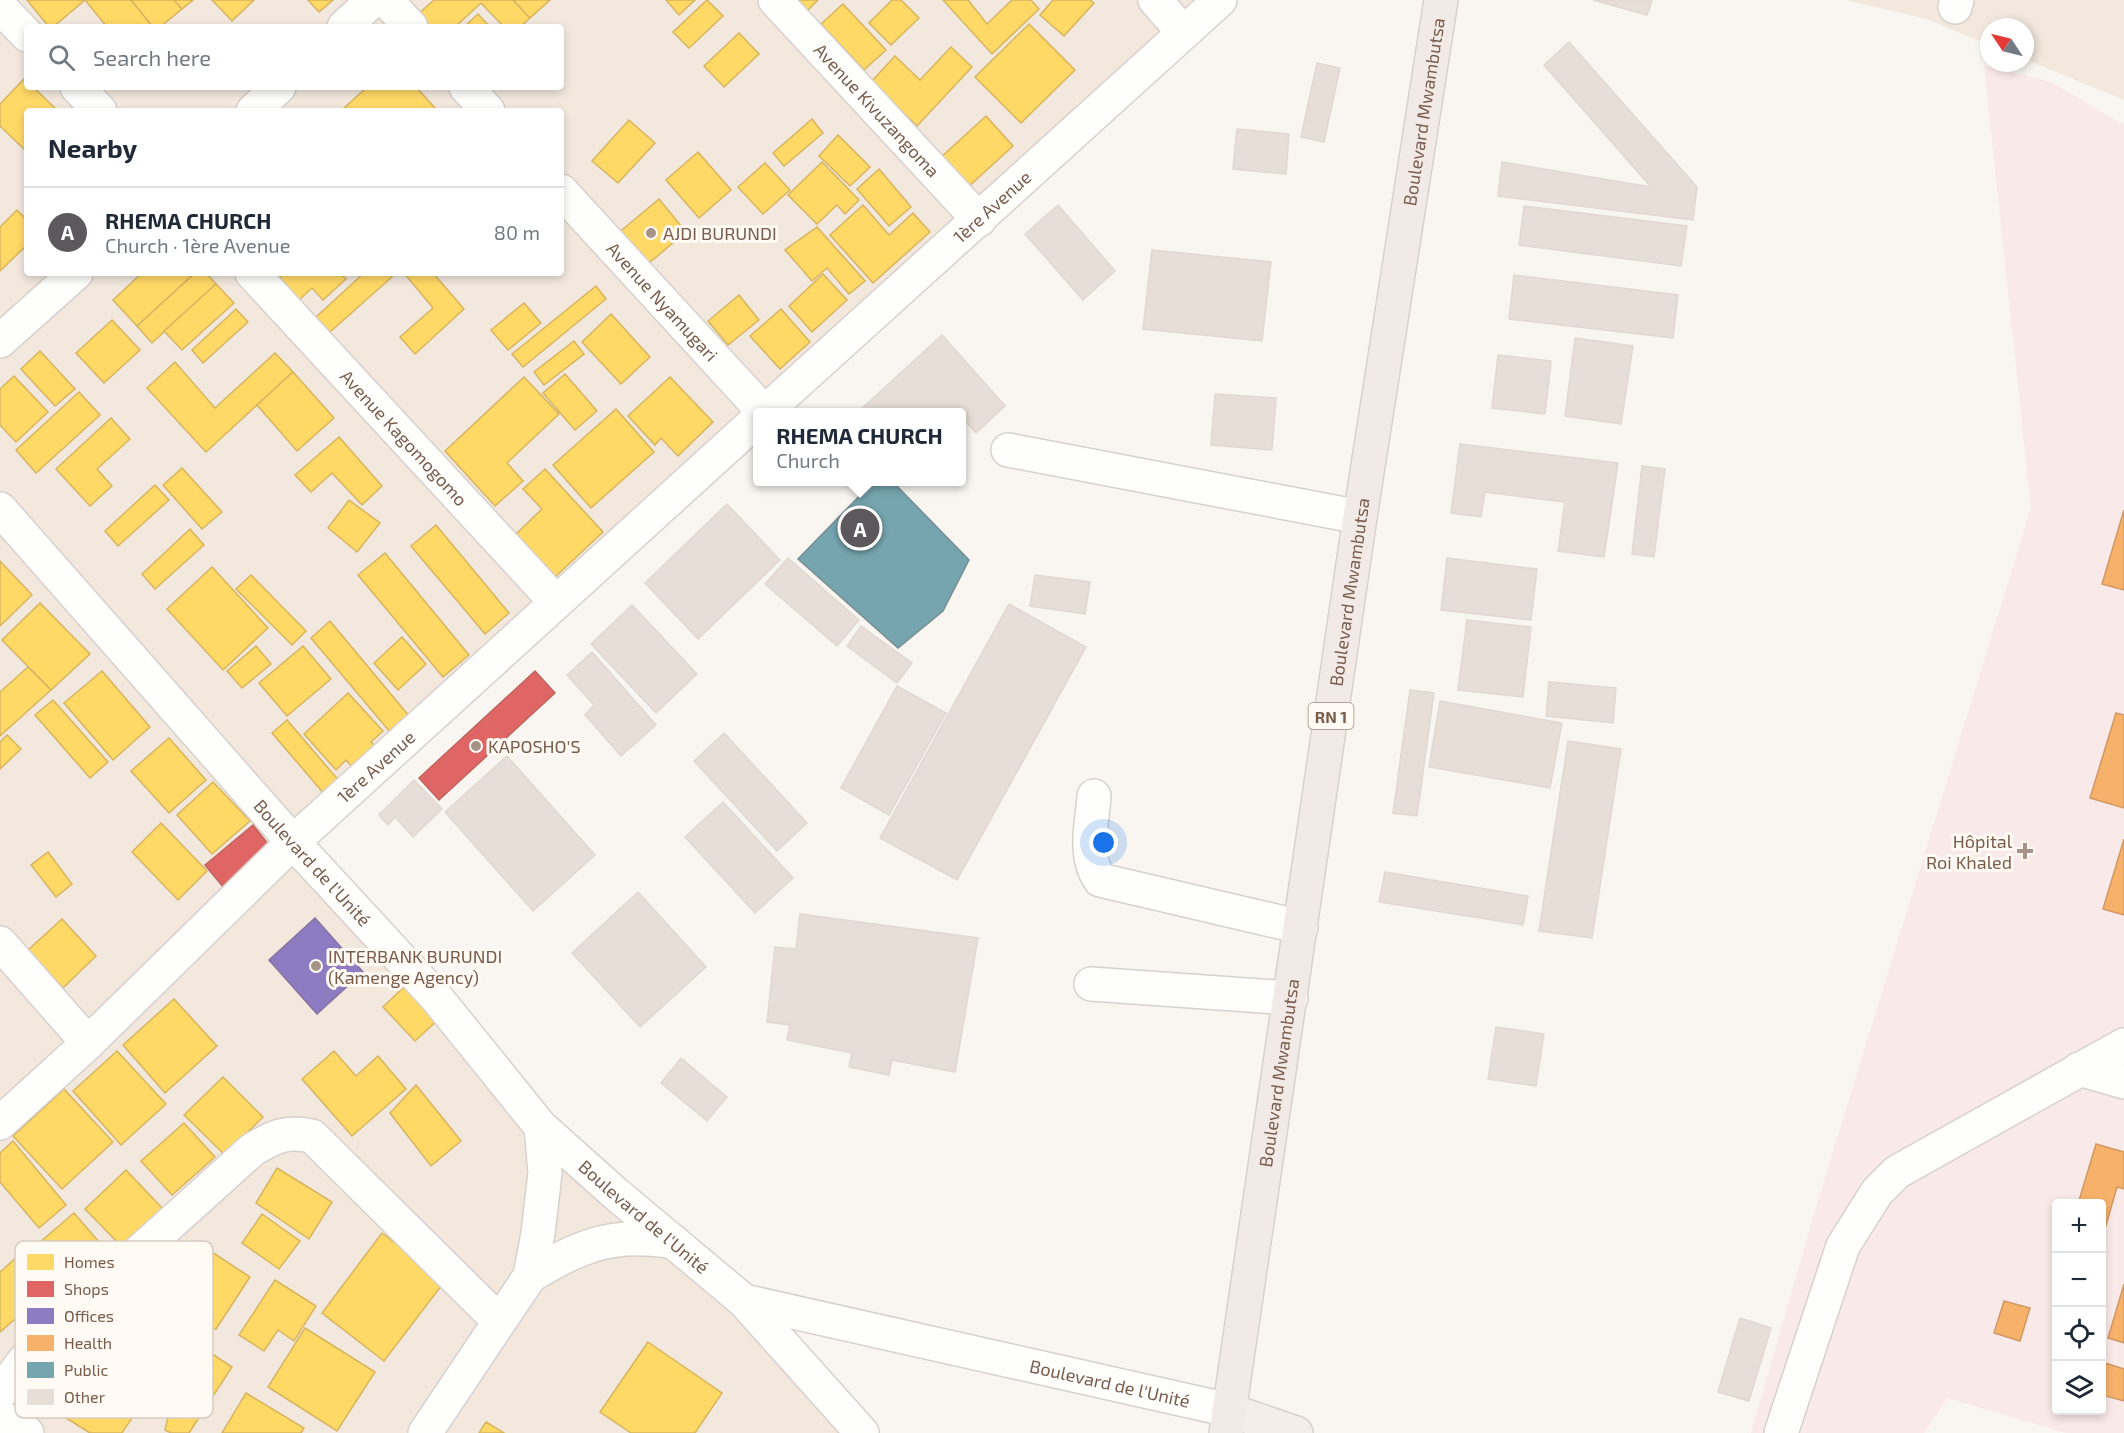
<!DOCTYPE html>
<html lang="en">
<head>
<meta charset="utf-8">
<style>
	body { margin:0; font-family:"Exo 2",sans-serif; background:#f2f2f3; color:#1f2937 }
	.controls { position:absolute; right:18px; bottom:18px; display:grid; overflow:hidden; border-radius:6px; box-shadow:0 3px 9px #0003 }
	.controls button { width:54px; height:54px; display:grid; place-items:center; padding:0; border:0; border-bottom:2px solid #e0e1e3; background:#fff; color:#1f2937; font:30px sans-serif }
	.compass { position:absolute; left:1980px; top:18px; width:54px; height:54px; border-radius:50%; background:#fff; box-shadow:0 3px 9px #0003; rotate:305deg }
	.you { position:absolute; left:1104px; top:843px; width:21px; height:21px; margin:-15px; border:4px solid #fff; border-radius:50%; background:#1a73e8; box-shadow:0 0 0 9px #1a73e833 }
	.badge { display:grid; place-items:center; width:39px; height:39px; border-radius:50%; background:#5c585b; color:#fff; font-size:20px; font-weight:700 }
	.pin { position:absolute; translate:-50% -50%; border:3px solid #fff; box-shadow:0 2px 6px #0006 }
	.popup { position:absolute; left:753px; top:408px; width:213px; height:78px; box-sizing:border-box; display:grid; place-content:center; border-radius:6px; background:#fff; filter:drop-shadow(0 2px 4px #0005); font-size:20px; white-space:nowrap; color:#747a83 }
	.popup b { font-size:22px; color:#1f2937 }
	.popup::after { content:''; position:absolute; left:50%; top:100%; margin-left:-12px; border:12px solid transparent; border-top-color:#fff }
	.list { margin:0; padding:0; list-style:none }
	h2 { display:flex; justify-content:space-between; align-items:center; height:78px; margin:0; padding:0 24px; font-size:26px }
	h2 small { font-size:20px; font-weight:400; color:#747a83 }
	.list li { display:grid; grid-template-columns:39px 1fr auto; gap:18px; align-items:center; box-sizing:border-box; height:90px; padding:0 24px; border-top:2px solid #e0e1e3 }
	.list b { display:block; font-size:22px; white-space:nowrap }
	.list p { margin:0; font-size:20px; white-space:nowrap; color:#747a83 }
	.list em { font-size:20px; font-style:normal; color:#747a83 }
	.icon { flex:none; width:33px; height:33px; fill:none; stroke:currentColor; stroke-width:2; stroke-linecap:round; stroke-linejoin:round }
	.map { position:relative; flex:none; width:2124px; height:1433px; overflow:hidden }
	.search { position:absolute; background:#fff; box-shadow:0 3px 9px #0003; left:24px; top:24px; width:540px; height:66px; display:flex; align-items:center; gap:15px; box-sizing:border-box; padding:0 21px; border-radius:6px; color:#747a83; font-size:22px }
	.panel { position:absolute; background:#fff; box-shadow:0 3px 9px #0003; left:24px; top:108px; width:540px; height:168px; border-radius:6px }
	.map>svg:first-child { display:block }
	.residential { fill:#f2e8de; fill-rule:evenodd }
	.medical { fill:#fae9e9; fill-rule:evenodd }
	.homes { fill:#ffd966; stroke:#d7b45e; stroke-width:1.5 }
	.shops { fill:#e06666; stroke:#c1635e; stroke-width:1.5 }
	.offices { fill:#8e7cc3; stroke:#8872a0; stroke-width:1.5 }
	.health { fill:#f6b26b; stroke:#d19862; stroke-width:1.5 }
	.public { fill:#76a5af; stroke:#778f92; stroke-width:1.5 }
	.building { fill:#e6ded7; stroke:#e2d8d2; stroke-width:1.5 }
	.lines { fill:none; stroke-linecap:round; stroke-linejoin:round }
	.minor-casing { stroke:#d7d1cb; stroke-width:36 }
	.major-casing { stroke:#dad1cc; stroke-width:36 }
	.highway-casing { stroke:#dad1cc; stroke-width:36 }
	.minor { stroke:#fefefd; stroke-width:33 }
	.major { stroke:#f3eee8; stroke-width:33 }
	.highway { stroke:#f2eae7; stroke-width:33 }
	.poi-dot { fill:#a69286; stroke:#fffaf3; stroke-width:2 }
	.labels { text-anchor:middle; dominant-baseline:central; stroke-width:6; stroke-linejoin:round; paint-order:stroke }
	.shield { fill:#fffaf3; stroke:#a28b7f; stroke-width:1.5 }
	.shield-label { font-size:16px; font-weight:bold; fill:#7a5c4d }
	.street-label { font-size:18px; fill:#7a5c4d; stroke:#fffaf3 }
	.poi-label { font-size:18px; fill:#7a5c4d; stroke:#fffaf3; text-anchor:start }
	.key { fill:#fffaf3; stroke:#d7cbc1; stroke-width:1.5 }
	.key-label { font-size:16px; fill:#7a5c4d }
</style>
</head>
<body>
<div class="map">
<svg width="2124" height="1433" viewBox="0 0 2124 1433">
	<rect width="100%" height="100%" fill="#f9f5f0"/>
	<g class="residential">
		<path d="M0,0H1220L293,842L436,997L862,1433H0ZM27,27H561V87H27ZM27,111H561V273H27Z"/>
		<polygon points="1846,0 2124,0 2124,100 2025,59 2025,27 1989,27 1989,45 1927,19"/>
	</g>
	<path class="medical" d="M1984,65L2051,82L2124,125V1433H2066L1947,1398L1924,1433H1751L1820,1194L2031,508ZM2056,1204H2102V1410H2056Z"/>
	<g class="homes">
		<polygon points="27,0 85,0 53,27 49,27"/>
		<polygon points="85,0 131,0 153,27 107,27"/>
		<polygon points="131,0 174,0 182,9 160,27 153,27"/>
		<polygon points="174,0 193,0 182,9"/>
		<polygon points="212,0 254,0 232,21"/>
		<polygon points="308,0 333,0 319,12"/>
		<polygon points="434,0 513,0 530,18 520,27 504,27 481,3 455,27 424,27 415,17"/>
		<polygon points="513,0 550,0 530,18"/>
		<polygon points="666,0 695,0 679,15"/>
		<polygon points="707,0 723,16 689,48 673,32"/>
		<polygon points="797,0 818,0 807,11"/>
		<polygon points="892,0 901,0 919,18 891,45 869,23"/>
		<polygon points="943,0 968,0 987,24 1012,0 1031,0 1039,9 992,54"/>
		<polygon points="1053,0 1090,0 1094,3 1064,36 1040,15"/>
		<polygon points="843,4 886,50 864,70 821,24"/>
		<polygon points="478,14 490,27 464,27"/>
		<polygon points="1029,24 1075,70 1021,123 975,77"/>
		<polygon points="739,33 759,54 724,87 704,66"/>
		<polygon points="951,47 972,67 917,126 871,82 895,56 920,80"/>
		<polygon points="24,79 27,87 33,87 58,111 27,111 27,152 0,126 0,104"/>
		<polygon points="367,87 416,87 436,109 345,111 343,109"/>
		<polygon points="986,116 1013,146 967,188 939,159"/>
		<polygon points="812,119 823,133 784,166 773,153"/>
		<polygon points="629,120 655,143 618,183 592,161"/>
		<polygon points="838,135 870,167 850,186 819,156"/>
		<polygon points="698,152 731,190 699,218 666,180"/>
		<polygon points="822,162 859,200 845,214 837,205 817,224 788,195"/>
		<polygon points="765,163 790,190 763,214 738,187"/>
		<polygon points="879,169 911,207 889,226 857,189"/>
		<polygon points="659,199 686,232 643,268 616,235"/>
		<polygon points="863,205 889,235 913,213 930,232 873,283 830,235"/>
		<polygon points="17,210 27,220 27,245 0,271 0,227"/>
		<polygon points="817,227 865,281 849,294 827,268 812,281 785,250"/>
		<polygon points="142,273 195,273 137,326 113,300"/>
		<polygon points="195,273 206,273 216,284 152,343 137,326"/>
		<polygon points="284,273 340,273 346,279 323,300 312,288 299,300 279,278"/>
		<polygon points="364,273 389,273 392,277 330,332 316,317"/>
		<polygon points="404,273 433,273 464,309 415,354 400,337 433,308"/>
		<polygon points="823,274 847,300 812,332 789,306"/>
		<polygon points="216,284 234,303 182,350 164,331"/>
		<polygon points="596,286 606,299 523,367 512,354"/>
		<polygon points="739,295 759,320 728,345 708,321"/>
		<polygon points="524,303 541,323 508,350 491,330"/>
		<polygon points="236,309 248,322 203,363 192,350"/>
		<polygon points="781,309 810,342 780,369 750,336"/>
		<polygon points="611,314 650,357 621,384 582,342"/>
		<polygon points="112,320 140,350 104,383 76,353"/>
		<polygon points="574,341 584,354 544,385 534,372"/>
		<polygon points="40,351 75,389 55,406 21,369"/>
		<polygon points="275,353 293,372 206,452 147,388 175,362 215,408"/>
		<polygon points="293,372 334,418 297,451 257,405"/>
		<polygon points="565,374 597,411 575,430 543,393"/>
		<polygon points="14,376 48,412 16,442 0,425 0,389"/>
		<polygon points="524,377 559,414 507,463 523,481 495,506 445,451"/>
		<polygon points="670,377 713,422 678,456 661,438 655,445 628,416"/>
		<polygon points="79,392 100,415 36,473 16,450"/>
		<polygon points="616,409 654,452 591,508 553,465"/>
		<polygon points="111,418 130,439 97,469 112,486 90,506 56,469"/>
		<polygon points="339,437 382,486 362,505 332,473 311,492 295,475"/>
		<polygon points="182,468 222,512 202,529 163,485"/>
		<polygon points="545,469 603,532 554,578 515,535 542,509 523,489"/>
		<polygon points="155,485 169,500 118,546 105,531"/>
		<polygon points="349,500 380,523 357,552 328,528"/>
		<polygon points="436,525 509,613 485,634 411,546"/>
		<polygon points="190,529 204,545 155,589 142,574"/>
		<polygon points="385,553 469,655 443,677 358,575"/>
		<polygon points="0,561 32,595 0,626"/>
		<polygon points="212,567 268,628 223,670 167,609"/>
		<polygon points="251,575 306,631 292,645 236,589"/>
		<polygon points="40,603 90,654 51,690 2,640"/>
		<polygon points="330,621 409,716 390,732 311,638"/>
		<polygon points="402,637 426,664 398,690 374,663"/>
		<polygon points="256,646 271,664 242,688 227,671"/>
		<polygon points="303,646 331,679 287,716 259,683"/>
		<polygon points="28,667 51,690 0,736 0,692"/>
		<polygon points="102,671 150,727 113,760 64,703"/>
		<polygon points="348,693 383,731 371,742 378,749 355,770 346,760 336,770 304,734"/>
		<polygon points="53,700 108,762 90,778 35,715"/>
		<polygon points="287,720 340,782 325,795 272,733"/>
		<polygon points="7,735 21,749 0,769 0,742"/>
		<polygon points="169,738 206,780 169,813 131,771"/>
		<polygon points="213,782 250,821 212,854 177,815"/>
		<polygon points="161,823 207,871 178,900 132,852"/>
		<polygon points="48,852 72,884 56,897 31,865"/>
		<polygon points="62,919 96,956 63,988 28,950"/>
		<polygon points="407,984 440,1018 415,1041 383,1007"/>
		<polygon points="174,999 217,1046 165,1093 123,1045"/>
		<polygon points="117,1051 166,1104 121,1145 73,1091"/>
		<polygon points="334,1051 356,1076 378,1056 406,1089 352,1136 302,1079"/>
		<polygon points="223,1077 263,1117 225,1155 184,1115"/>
		<polygon points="416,1085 461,1141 431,1166 390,1113"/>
		<polygon points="64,1089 113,1142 62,1189 13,1136"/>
		<polygon points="184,1123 215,1157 172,1195 141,1161"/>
		<polygon points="13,1141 66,1205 39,1228 0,1182 0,1153"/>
		<polygon points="277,1168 332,1202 309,1239 256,1203"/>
		<polygon points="126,1170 163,1209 123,1248 85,1209"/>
		<polygon points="74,1213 111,1256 63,1297 26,1254"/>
		<polygon points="262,1214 300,1241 279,1269 242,1243"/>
		<polygon points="382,1233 445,1281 384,1361 322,1313"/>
		<polygon points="195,1241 250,1277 216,1329 213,1328 205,1341 165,1315 174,1302 161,1293"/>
		<polygon points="18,1256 48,1291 0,1332 0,1272"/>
		<polygon points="275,1280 316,1306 294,1341 278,1330 264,1351 239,1335"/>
		<polygon points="128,1312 174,1344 143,1389 97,1358"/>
		<polygon points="305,1328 375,1372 337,1431 268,1387"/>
		<polygon points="188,1338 232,1367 189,1433 171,1433 165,1430 169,1412 151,1397"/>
		<polygon points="648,1342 722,1393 695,1433 631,1433 600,1412"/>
		<polygon points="73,1355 144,1400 122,1433 90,1433 42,1403"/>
		<polygon points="246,1393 304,1428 301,1433 222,1433"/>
		<polygon points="486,1422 504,1433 479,1433"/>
	</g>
	<g class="shops">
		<polygon points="535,671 555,693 439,800 419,778"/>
		<polygon points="253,825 272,849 224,888 205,865"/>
	</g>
	<polygon class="offices" points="315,918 363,972 317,1014 269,960"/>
	<g class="health">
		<polygon points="2124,510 2124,590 2102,584"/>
		<polygon points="2116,713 2124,715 2124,808 2090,798"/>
		<polygon points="2124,839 2124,915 2103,909"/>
		<polygon points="2096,1144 2124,1152 2124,1189 2117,1187 2102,1239 2102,1204 2078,1204"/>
		<polygon points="2124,1284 2124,1343 2108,1338"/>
		<polygon points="2004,1301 2030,1308 2020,1341 1994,1333"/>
		<polygon points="2102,1362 2124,1369 2124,1401 2102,1395"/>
	</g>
	<polygon class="public" points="873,482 893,482 969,560 943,611 898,648 798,559"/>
	<g class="building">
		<polygon points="1593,0 1652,0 1647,15"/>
		<polygon points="1569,42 1697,187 1693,220 1498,196 1502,162 1651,187 1544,65"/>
		<polygon points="1317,63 1340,68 1324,142 1301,137"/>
		<polygon points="1237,129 1289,134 1286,174 1233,169"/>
		<polygon points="1058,205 1115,271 1083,300 1025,234"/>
		<polygon points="1524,206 1687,226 1681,266 1519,245"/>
		<polygon points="1152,250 1271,262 1262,341 1143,329"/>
		<polygon points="1514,275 1678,295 1673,338 1509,319"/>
		<polygon points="942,335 1005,406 976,433 962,418 962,412 858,412"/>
		<polygon points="1575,338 1633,346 1621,424 1565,416"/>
		<polygon points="1498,355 1551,361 1545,414 1492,408"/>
		<polygon points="1215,394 1276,398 1272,450 1211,445"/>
		<polygon points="1460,444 1618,463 1604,557 1558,551 1565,502 1485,492 1481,517 1451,513"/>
		<polygon points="1642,466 1665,469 1654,557 1632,554"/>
		<polygon points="727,504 780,560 698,639 645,583"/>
		<polygon points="788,558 859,620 837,646 765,584"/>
		<polygon points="1447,558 1537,569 1531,620 1441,610"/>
		<polygon points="1035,575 1090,582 1085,614 1030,606"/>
		<polygon points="1009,604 1086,647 957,880 880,838"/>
		<polygon points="632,605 697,674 656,713 591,644"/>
		<polygon points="1467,620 1531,627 1523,697 1458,690"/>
		<polygon points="861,626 912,663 897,683 847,646"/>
		<polygon points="592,652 656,725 621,756 585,715 594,705 567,675"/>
		<polygon points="1549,682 1616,688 1613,723 1546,716"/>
		<polygon points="897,686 946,713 889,815 841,788"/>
		<polygon points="1410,690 1434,693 1417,816 1393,813"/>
		<polygon points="1440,701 1562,723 1550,788 1429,767"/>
		<polygon points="724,733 807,823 777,851 694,761"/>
		<polygon points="1568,741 1621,749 1592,938 1539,931"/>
		<polygon points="507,756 595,855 533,911 445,812"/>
		<polygon points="414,780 442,809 413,837 395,817 388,825 379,815"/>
		<polygon points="723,802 793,878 755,913 685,837"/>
		<polygon points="1385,872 1528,896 1523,925 1379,902"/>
		<polygon points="638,892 706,967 640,1027 572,953"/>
		<polygon points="800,914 978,938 955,1072 892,1060 889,1075 849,1067 852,1053 787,1040 790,1025 767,1022 775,947 796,949"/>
		<polygon points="1496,1027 1544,1034 1536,1086 1488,1079"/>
		<polygon points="681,1058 727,1097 707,1121 661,1083"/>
		<polygon points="1740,1318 1771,1328 1749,1401 1718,1392"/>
	</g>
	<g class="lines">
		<defs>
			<g id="minor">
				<polyline points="386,0 411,27"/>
				<path id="s1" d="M775,0L979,220"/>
				<polyline points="1155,0 1183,32"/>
				<polyline points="0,7 27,35"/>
				<polyline points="1955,7 1957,0"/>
				<polyline points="344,27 373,0"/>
				<polyline points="77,87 100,111"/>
				<polyline points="466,87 488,111"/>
				<polyline points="253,111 279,87"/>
				<path id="s2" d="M561,191L764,412"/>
				<path id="s3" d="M252,273L555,601"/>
				<polyline points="0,341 76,273"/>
				<path id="s4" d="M765,412L1220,0"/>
				<polyline points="1008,450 1360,517"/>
				<path id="s5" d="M0,509L293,842L436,997L541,1127L616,1194L744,1301L862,1433"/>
				<path d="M1094,796C1092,824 1083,856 1100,880L1301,927"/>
				<polyline points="0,943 88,1043"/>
				<polyline points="1091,984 1291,998"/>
				<polyline points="2079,1069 2124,1082"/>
				<path id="s6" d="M0,1123L88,1043L293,842L758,419"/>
				<path d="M530,1276C560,1258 590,1241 626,1239C641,1238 658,1240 673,1241"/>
				<path id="s7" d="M744,1301L1229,1410"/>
				<path d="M0,1393L23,1362L57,1326L252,1150C273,1137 287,1130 312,1136L499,1321"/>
				<polyline points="0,1416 27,1433"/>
				<polyline points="425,1433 530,1276 538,1233 545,1173 541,1127"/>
				<polyline points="1781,1433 1843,1246 1877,1192 1897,1172 2124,1045"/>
			</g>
			<polyline id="major" points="1229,1410 1296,1433"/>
			<g id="highway">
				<path id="s8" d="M1226,1433L1360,517L1441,0"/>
			</g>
		</defs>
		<use href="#minor" class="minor-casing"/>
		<use href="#major" class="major-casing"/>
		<use href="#highway" class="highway-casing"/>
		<use href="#minor" class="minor"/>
		<use href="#major" class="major"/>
		<use href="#highway" class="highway"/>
	</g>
	<g class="poi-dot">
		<circle cx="651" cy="233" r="6"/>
		<circle cx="476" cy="746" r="6"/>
		<path d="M2022 842h6v6h6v6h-6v6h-6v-6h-6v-6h6z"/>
		<circle cx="316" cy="966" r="6"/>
	</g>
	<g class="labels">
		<rect class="shield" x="1308.5" y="703" width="45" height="26" rx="4.5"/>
		<g class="shield-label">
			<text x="1331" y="716">RN 1</text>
		</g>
		<g class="street-label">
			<text stroke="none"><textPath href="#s1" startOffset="150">Avenue Kivuzangoma</textPath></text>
			<text stroke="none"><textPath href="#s8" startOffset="1336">Boulevard Mwambutsa</textPath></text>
			<text stroke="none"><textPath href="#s4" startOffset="306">1ère Avenue</textPath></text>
			<text stroke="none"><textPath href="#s2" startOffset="150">Avenue Nyamugari</textPath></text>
			<text stroke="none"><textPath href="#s3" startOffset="224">Avenue Kagomogomo</textPath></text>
			<text stroke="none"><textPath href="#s8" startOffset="850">Boulevard Mwambutsa</textPath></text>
			<text stroke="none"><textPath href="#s6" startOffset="518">1ère Avenue</textPath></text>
			<text stroke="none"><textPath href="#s5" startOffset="472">Boulevard de l'Unité</textPath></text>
			<text stroke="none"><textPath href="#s8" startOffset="364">Boulevard Mwambutsa</textPath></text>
			<text stroke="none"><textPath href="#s5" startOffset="958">Boulevard de l'Unité</textPath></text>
			<text stroke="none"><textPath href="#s7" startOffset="375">Boulevard de l'Unité</textPath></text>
		</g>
		<g class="poi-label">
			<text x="663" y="233">AJDI BURUNDI</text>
			<text x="488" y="746">KAPOSHO'S</text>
			<text x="2012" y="841" text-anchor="end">Hôpital<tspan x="2012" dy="21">Roi Khaled</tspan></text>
			<text x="328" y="956">INTERBANK BURUNDI<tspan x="328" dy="21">(Kamenge Agency)</tspan></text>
		</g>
	</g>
	<rect x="15" y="1241" width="198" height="177" rx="9" class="key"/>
	<rect x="27" y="1254" width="27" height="16" fill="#ffd966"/>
	<rect x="27" y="1281" width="27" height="16" fill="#e06666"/>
	<rect x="27" y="1308" width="27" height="16" fill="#8e7cc3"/>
	<rect x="27" y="1335" width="27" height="16" fill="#f6b26b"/>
	<rect x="27" y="1362" width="27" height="16" fill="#76a5af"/>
	<rect x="27" y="1389" width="27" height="16" fill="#e6ded7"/>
	<g class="key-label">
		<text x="64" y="1268">Homes</text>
		<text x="64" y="1295">Shops</text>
		<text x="64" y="1322">Offices</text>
		<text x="64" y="1349">Health</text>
		<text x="64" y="1376">Public</text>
		<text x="64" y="1403">Other</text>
	</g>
</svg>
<div class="controls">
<button>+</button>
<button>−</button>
<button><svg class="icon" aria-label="locate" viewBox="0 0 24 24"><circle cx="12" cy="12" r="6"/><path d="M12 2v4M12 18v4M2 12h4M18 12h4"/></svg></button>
<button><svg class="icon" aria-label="layers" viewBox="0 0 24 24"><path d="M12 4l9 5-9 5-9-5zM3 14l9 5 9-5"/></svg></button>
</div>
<svg class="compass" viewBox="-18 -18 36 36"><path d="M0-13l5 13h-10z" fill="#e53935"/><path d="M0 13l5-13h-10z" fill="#747a83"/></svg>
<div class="you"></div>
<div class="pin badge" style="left:860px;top:528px">A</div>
<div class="popup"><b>RHEMA CHURCH</b>Church</div>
<div class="search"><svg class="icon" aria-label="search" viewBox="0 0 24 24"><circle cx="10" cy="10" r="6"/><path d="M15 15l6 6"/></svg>Search here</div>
<section class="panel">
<h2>Nearby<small></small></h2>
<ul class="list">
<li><span class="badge">A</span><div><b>RHEMA CHURCH</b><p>Church · 1ère Avenue</p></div><em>80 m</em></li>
</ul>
</section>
</div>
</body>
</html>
